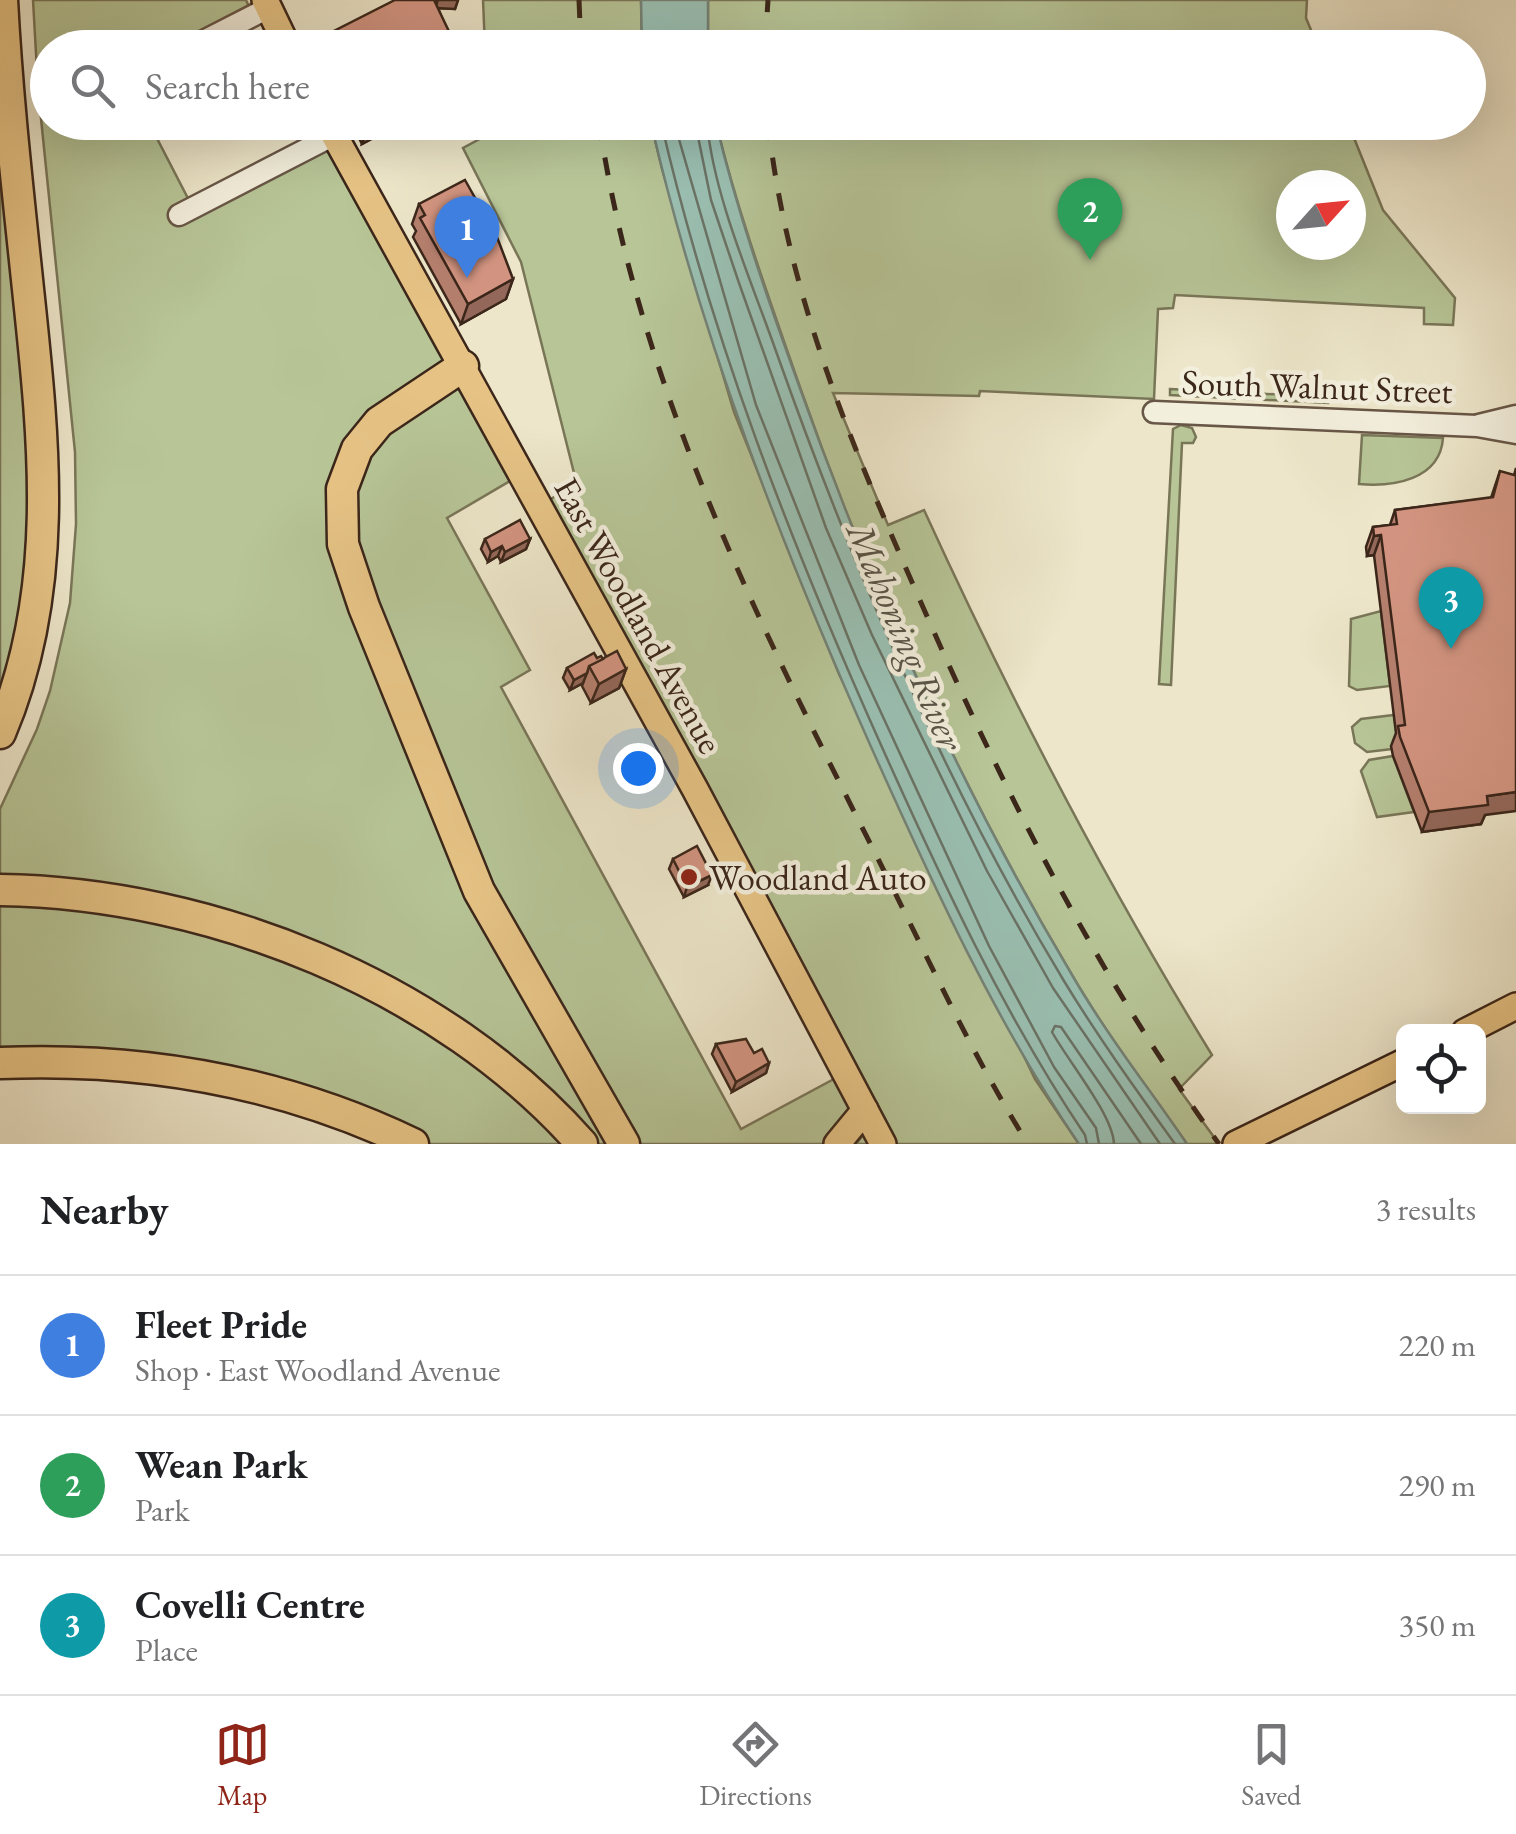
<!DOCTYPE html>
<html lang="en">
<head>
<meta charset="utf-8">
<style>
	body { margin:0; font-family:"EB Garamond",serif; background:#f6f6f6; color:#202124 }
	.controls { position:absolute; right:30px; bottom:30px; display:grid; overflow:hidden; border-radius:15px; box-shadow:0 10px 40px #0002 }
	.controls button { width:90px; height:90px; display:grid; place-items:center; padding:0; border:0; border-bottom:2px solid #e0e0e0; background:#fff; color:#202124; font:50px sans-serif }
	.compass { position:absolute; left:1276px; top:170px; width:90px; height:90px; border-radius:50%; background:#fff; box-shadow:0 10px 40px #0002; rotate:63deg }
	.you { position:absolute; left:638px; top:768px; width:35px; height:35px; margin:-25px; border:8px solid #fff; border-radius:50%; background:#1a73e8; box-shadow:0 0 0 15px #1a73e833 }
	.badge { display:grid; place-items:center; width:65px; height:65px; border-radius:50%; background:#8f2418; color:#fff; font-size:32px; font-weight:700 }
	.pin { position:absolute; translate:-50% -82px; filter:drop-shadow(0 2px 5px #0008) }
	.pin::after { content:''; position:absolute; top:52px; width:35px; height:30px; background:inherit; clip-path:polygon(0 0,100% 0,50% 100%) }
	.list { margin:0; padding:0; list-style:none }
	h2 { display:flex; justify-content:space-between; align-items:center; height:130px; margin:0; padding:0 40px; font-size:42px }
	h2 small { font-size:32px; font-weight:400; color:#757577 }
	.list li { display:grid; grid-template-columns:65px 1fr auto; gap:30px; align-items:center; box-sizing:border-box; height:140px; padding:0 40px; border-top:2px solid #e0e0e0 }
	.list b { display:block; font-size:38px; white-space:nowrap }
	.list p { margin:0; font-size:32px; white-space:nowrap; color:#757577 }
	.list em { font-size:32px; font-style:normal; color:#757577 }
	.icon { flex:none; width:55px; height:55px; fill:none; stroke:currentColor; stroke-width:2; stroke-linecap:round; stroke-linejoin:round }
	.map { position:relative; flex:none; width:1516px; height:1144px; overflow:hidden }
	.search { position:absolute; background:#fff; box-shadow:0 10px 40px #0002; left:30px; right:30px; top:30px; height:110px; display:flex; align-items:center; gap:25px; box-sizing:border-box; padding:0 35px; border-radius:55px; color:#757577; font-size:38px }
	.sheet { height:550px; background:#fff }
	nav { display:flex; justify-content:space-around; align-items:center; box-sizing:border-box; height:140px; border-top:2px solid #e0e0e0; background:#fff; font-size:28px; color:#757577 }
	nav a { display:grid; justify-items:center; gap:5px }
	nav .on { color:#8f2418 }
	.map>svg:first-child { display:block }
	.green { fill:#b7c597; stroke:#797658; stroke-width:2.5; fill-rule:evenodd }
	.water { fill:#9ac0b3; stroke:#748276; stroke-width:2.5 }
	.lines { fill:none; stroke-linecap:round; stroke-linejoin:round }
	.shore { stroke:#6a7366; stroke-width:2.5 }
	.minor-casing { stroke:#685646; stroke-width:25 }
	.major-casing { stroke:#3b261a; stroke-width:30 }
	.highway-casing { stroke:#3b261a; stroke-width:35 }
	.minor { stroke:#f3efdd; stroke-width:20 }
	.major { stroke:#e6c385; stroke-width:25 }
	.highway { stroke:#e6c385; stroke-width:30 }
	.rail { stroke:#3b261a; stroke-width:5; stroke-dasharray:18 18; stroke-linecap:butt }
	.wall { fill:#b57f6e; stroke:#3b261a; stroke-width:2.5 }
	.shaded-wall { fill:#93685a; stroke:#3b261a; stroke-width:2.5 }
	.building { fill:#d29480; stroke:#3b261a; stroke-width:2.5 }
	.poi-dot { fill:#8f2418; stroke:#f3efdd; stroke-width:4 }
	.labels { text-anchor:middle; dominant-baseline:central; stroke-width:9; stroke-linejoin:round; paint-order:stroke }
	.street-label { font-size:35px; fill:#3b261a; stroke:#f3efdd }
	.poi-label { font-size:35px; fill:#3b261a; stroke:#f3efdd; text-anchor:start }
	.water-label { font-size:38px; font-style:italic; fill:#585448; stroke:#f3efdd }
</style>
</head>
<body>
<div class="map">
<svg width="1516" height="1144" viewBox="0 0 1516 1144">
	<rect width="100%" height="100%" fill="#ede6ca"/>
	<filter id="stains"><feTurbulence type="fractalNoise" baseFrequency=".002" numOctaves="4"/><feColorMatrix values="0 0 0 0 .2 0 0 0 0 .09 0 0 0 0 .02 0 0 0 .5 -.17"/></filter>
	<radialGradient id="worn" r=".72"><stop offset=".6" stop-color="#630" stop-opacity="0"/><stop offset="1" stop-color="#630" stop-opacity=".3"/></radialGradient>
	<g class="green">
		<polygon points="0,0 45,512 0,733"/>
		<polygon points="33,0 246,0 253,16 191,47 48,48 48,122 149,123 193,208 334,135 522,474 447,518 530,670 501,687 741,1129 845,1073 540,507 576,481 521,262 463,148 487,135 487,123 651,123 662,169 734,412 839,674 1035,1079 1079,1144 856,1144 872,1124 837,1144 413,1144 279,1092 0,1063 0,809 37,729 50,691 70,603 76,524 75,452 38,89"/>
		<polygon points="483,0 641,0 642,47 485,47"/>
		<polygon points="708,0 1307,0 1306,18 1318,47 708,47"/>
		<path d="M716,123H1348L1383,210L1455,298L1453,325L1424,324V308L1175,295L1173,308L1158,309L1154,399L980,391L979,396L833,393L888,525L924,510C1010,698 1104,880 1212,1055L1179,1089L1219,1144H1187C1148,1089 1106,1033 1072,975C962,790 872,593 801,390C770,301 738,214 716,123ZM1291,185H1351V245H1291Z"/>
		<polygon points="1170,389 1328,397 1328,403 1170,395"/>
		<polygon points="1181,425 1192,428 1196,437 1193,443 1182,443 1171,685 1159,684 1173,429"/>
		<path d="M1362,435L1443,438C1440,480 1393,487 1359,484Z"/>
		<polygon points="1381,611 1390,686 1357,690 1349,686 1351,619"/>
		<polygon points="1394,715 1398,745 1392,749 1367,752 1355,743 1352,727 1361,719"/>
		<polygon points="1393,756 1414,812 1377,817 1361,771 1369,760"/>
	</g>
	<g class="water">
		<polygon points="641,0 708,0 708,47 642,47"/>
		<path d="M651,123H716C737,212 767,297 798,383C871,588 960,788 1072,975C1106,1034 1149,1088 1187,1144H1079C995,1021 933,885 872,749C782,547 701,339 651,123Z"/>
	</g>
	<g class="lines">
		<g class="shore">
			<path d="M661,122C711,338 791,544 881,745C941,879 1003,1013 1085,1135L1087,1144"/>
			<polyline points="674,122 756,405 859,665 989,946 1054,1067 1096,1128 1099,1144"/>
			<polyline points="695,122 711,200 739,283 826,528 872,635 987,871 1053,988 1160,1144"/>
			<path d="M707,122C713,195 753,285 777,354C854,571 945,784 1064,981C1098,1037 1137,1091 1175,1144"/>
			<path d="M1114,1144C1113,1115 1068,1061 1052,1032L1055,1026L1061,1027L1141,1144"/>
		</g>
		<defs>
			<g id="minor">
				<polyline points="190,48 268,8"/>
				<polyline points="179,215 334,135"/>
				<polyline points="1154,412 1477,426 1516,433"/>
				<polyline points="1479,425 1516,416"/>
			</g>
			<g id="major">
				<polyline points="265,0 288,48"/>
				<polyline points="327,122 695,789 883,1144"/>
				<polyline points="1465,1032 1516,1006"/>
				<polyline points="837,1144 865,1110"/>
				<polyline points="1236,1144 1404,1062"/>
			</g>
			<g id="highway">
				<polyline points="463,366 379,422 357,449 342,489 343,544 364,607 479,891 624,1144"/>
				<path d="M0,733C61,590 44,440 28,289C18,193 7,97 2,0"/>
				<path d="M0,890C210,893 442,985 582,1144"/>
				<path d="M0,1063C145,1057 282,1081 413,1144"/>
			</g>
		</defs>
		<use href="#minor" class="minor-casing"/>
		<use href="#major" class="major-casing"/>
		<use href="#highway" class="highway-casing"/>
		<use href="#minor" class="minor"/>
		<use href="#major" class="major"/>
		<use href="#highway" class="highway"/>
		<g class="rail">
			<polyline points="579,0 581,48"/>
			<polyline points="765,48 768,0"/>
			<path d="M599,122C638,383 755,616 873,849C923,947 969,1050 1028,1144"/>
			<path d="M768,122C786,288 848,437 915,589C1000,784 1095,971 1219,1144"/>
		</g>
	</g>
	<g class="wall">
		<polygon points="435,0 458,0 455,9 438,8 452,48 320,48 324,36 435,3"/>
		<polygon points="351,122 403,122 362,144"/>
		<polygon points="419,204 513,279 506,299 461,324 413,237 416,231 412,224"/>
		<polygon points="1500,471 1485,815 1481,824 1422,832 1393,756 1391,746 1396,733 1374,555 1367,556 1366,547 1373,527 1390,525 1395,510 1491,498"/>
		<polygon points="485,539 530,539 526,549 501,562 498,556 488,562 481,549"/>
		<polygon points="597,658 603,659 626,669 619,688 591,703 582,686 583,683 570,690 563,678 567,668"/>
		<polygon points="673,859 708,885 684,897 669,869"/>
		<polygon points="716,1044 754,1053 769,1063 766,1073 732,1092 712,1054"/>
	</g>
	<g class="shaded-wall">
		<polygon points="438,0 458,0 455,9 435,8"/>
		<polygon points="380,122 403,122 362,144 367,129"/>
		<polygon points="513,279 506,299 461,324 468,304"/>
		<polygon points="1381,535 1374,555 1367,556 1374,536"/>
		<polygon points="530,539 526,549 501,562 505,552"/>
		<polygon points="502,546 498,556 488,562 491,552"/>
		<polygon points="626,669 619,688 591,703 599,684"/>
		<polygon points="587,673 583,683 570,690 574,680"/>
		<polygon points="1516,792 1516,811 1485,815 1481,824 1422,832 1429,812 1487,796"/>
		<polygon points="712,875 708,885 684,897 687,887"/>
		<polygon points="769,1063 766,1073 732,1092 736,1082"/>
	</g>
	<g class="building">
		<polygon points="395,0 434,0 454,42 443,48 330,48 324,36"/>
		<polygon points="364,122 380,122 367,129"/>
		<polygon points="465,180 497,237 513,279 468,304 420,218 425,215 419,204"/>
		<polygon points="1516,468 1516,792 1487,796 1488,805 1429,812 1400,737 1398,726 1405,725 1381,535 1374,536 1373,527 1397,524 1395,510 1493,497 1500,471 1514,475"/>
		<polygon points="520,520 530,539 505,552 502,546 491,552 485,539"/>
		<polygon points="617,651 626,669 599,684 589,666"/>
		<polygon points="594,653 597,658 601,656 603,659 589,666 587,673 574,680 567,668"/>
		<polygon points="697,846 712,875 687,887 673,859"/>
		<polygon points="746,1039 754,1053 762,1049 769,1063 736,1082 716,1044"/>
	</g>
	<circle class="poi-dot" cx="689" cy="877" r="10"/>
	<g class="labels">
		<g class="street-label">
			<text transform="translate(1317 386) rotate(2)">South Walnut Street</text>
			<text transform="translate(639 615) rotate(61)">East Woodland Avenue</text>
		</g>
		<g class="poi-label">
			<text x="709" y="877">Woodland Auto</text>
		</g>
		<g class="water-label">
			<text transform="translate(906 636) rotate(67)">Mahoning River</text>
		</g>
	</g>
	<rect width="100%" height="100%" filter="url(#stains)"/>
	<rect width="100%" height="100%" fill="url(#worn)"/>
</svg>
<div class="controls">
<button><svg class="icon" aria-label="locate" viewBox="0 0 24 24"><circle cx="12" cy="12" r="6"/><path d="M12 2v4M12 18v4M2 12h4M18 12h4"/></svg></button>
</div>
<svg class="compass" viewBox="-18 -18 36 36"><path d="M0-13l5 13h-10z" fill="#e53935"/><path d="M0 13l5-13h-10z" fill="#757577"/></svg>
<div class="you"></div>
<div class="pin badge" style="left:467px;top:278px;background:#3f7fe0">1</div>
<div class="pin badge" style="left:1090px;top:260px;background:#2e9e5b">2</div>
<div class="pin badge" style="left:1451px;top:649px;background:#0f9aa8">3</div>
<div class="search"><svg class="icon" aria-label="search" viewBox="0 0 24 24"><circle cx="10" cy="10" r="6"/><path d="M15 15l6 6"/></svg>Search here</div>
</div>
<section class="sheet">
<h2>Nearby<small>3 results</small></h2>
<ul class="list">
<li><span class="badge" style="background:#3f7fe0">1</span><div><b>Fleet Pride</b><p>Shop · East Woodland Avenue</p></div><em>220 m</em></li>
<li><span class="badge" style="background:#2e9e5b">2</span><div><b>Wean Park</b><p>Park</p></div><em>290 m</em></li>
<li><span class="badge" style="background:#0f9aa8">3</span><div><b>Covelli Centre</b><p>Place</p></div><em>350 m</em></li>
</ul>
</section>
<nav>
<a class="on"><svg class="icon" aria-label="map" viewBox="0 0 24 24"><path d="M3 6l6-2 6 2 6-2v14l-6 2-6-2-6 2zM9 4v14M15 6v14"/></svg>Map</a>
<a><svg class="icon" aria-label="directions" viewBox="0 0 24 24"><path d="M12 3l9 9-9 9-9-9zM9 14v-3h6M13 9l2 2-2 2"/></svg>Directions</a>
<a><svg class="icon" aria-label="saved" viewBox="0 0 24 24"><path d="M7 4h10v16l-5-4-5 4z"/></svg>Saved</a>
</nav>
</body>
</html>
